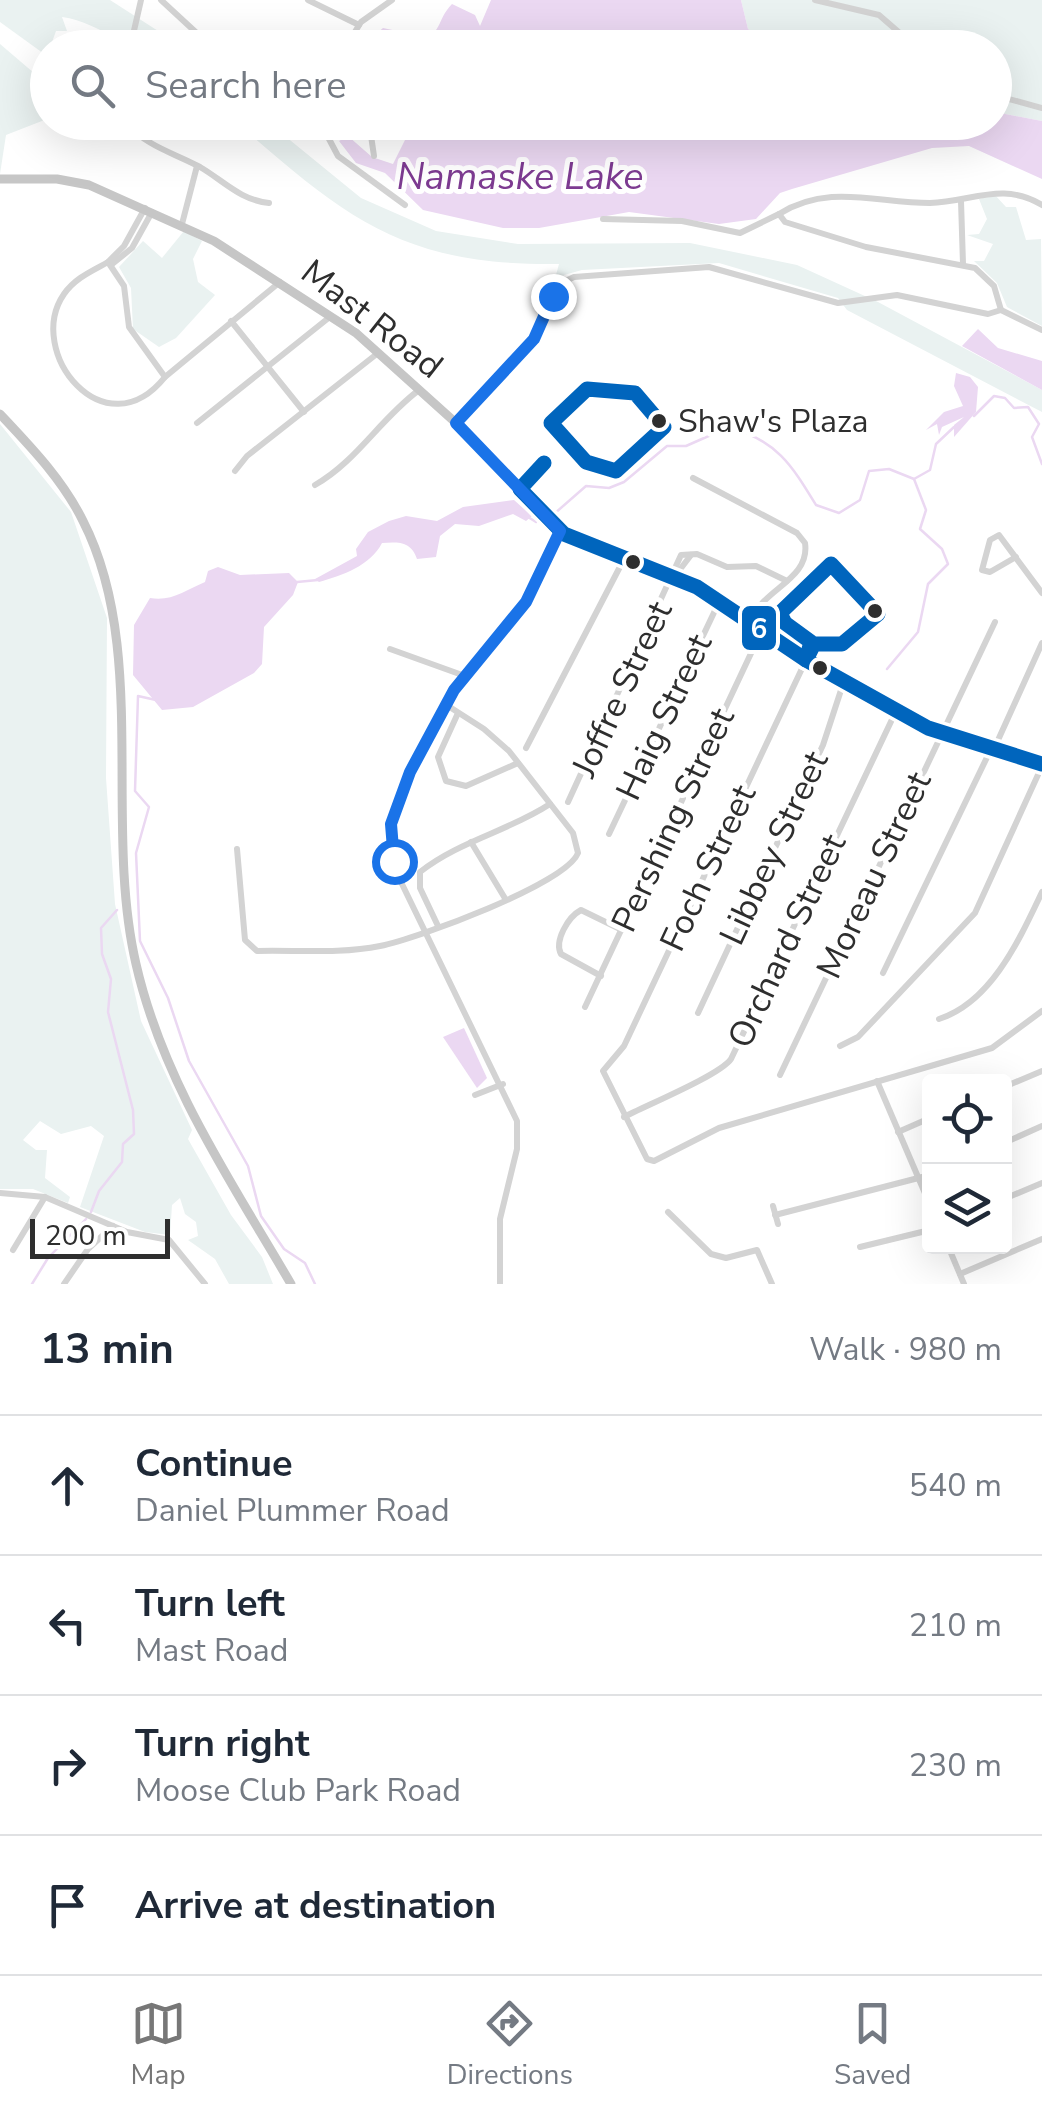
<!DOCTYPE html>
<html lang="en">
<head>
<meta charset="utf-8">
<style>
	body { margin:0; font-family:"Nunito Sans",sans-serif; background:#f6f6f7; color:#1f2937 }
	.controls { position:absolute; right:30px; bottom:30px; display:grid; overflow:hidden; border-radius:10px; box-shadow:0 10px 40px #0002 }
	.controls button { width:90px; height:90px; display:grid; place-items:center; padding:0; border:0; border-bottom:2px solid #e0e1e3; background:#fff; color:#1f2937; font:50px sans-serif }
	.scale { position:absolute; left:30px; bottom:25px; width:140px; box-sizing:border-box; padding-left:10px; border:5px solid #2e2e2e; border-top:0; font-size:28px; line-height:35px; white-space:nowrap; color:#2e2e2e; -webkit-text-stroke:8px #fff; paint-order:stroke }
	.stop { position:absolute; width:30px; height:30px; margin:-22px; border:8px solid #1a73e8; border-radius:50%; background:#fff }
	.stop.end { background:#1a73e8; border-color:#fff; box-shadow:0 2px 10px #0008 }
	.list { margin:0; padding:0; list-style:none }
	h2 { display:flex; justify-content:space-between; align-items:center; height:130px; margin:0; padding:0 40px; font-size:42px }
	h2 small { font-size:32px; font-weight:400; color:#747a83 }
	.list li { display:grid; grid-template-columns:65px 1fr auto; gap:30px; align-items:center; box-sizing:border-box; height:140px; padding:0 40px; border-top:2px solid #e0e1e3 }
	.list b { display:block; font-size:38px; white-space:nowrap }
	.list p { margin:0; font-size:32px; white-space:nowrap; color:#747a83 }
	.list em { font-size:32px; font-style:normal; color:#747a83 }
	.icon { flex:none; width:55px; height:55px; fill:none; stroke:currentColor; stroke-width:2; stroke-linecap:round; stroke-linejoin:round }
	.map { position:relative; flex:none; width:1042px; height:1284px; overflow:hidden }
	.search { position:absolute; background:#fff; box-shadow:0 10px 40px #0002; left:30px; right:30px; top:30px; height:110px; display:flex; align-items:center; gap:25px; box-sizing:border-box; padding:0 35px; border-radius:55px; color:#747a83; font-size:38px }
	.sheet { height:690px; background:#fff }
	nav { display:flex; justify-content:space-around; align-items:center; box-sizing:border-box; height:140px; border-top:2px solid #e0e1e3; background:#fff; font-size:28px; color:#747a83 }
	nav a { display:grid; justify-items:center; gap:5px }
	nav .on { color:#777 }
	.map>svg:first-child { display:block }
	.green { fill:#eaf2f1 }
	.water { fill:#ebd8f2 }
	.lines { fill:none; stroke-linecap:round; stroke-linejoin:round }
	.stream { stroke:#ebd8f2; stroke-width:2.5 }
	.minor { stroke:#d3d3d3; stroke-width:6 }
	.major { stroke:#c6c6c6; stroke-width:9 }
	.bus-1-casing { stroke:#fff; stroke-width:22 }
	.bus-1 { stroke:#0065bd; stroke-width:15 }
	.route { stroke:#1a73e8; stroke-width:12 }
	.bus-dot { fill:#2e2e2e; stroke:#fff; stroke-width:4 }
	.labels { text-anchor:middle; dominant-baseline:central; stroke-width:10; stroke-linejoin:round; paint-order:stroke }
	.bus-label { font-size:32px; fill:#2e2e2e; stroke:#fff; text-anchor:start }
	.street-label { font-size:35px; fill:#2e2e2e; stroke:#fff }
	.water-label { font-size:38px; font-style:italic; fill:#7d3b91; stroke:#fff }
	.line-badge { stroke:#fff; stroke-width:4 }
	.badge-label { font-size:28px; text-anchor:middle; font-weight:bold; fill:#fff }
</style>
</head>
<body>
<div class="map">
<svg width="1042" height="1284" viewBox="0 0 1042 1284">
	<rect width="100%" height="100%" fill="#fff"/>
	<g class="green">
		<path d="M0,0H110L183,47H148L126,33L120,39C100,31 82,19 62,17L67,31H56L47,56L0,22Z"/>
		<polygon points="741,0 1042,0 1042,121 995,112 994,48 781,47 748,29"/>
		<polygon points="0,44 48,85 47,119 6,135 0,174"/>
		<path d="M237,123H269L361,198L436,231L518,244L690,243L797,265L878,302L1042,390V412L847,310L838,298L719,263L582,270L564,275L553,286L559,264C404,266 348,220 237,123Z"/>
		<polygon points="995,195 1006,207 1016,207 1026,240 1041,239 1042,326 1007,307 997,283 974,261 984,261 993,244 967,235 979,234 987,219 979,199"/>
		<polygon points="184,231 202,241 193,259 198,282 215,295 176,338 159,347 133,329 131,288 119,267 143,241 162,258"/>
		<polygon points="0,424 71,512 107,618 106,778 115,904 141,1021 192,1130 188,1139 231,1215 262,1257 273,1284 229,1284 215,1259 188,1240 198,1236 196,1222 185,1214 180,1198 172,1205 170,1235 145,1232 80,1207 104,1136 91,1126 61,1134 40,1121 23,1140 36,1150 47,1150 45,1178 70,1197 68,1203 33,1189 0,1189"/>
	</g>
	<g class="water">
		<path d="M491,0H741L748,29L781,47H369L370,39L383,28L402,32L415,44C444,34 436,20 452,4L475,15L480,26Z"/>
		<polygon points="995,112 1042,121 1042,179 969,146 932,148 792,189 780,193 756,219 719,224 629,212 539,228 503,228 423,210 385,173 356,163 339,141 348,136 372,157 393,164 406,138 412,137 405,123 994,122"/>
		<polygon points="978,329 998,348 1042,361 1042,390 962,346"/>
		<polygon points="956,373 970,377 978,387 976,412 954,437 954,425 964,417 942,427 939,435 937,424 926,430 944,412 963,406 954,386"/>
		<path d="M514,500L532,516L526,521L513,514L479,526L455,524L440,536L436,557L417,559C411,541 398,542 382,543C370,566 343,575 319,582L315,579L357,556L356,549L368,532L389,521L406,516L437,521L463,507Z"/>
		<path d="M218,567L240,575L289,573L298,582L293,595L264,627L262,664L254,673L193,707L162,710L133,675L134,625L150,598C171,602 186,590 205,582L208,571Z"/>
		<polygon points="464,1028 487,1078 477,1088 443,1037"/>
	</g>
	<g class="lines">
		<g class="stream">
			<polyline points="974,416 994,396 1005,398 1014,408 1028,407 1039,424 1032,437 1042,464"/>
			<path d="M554,514L586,486L609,488L624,482L667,446H686L729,427C777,441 791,464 816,505L839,513L860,500L869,471L889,469L914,479L930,470L936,444L954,427"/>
			<polyline points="528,517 536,522"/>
			<polyline points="297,582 318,580"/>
			<polyline points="887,669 918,632 928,584 948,564 942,549 920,529 926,510 914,479"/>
			<polyline points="156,700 138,696 135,791 149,807 136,853 140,941 168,998 189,1061 248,1166 261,1216 284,1249 305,1263 315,1284"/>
			<polyline points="91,1212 99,1191 122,1162 123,1144 134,1134 133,1110 108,1012 111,979 102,954 101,928 117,910"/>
			<polyline points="32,1284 48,1258 86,1219"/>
		</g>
		<g class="minor">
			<polyline points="161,0 201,37 220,48"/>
			<polyline points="308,0 359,25"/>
			<polyline points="815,0 879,15 917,48"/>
			<polyline points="70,39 85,48"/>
			<polyline points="130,48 141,0"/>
			<polyline points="345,48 361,22 392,0"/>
			<polyline points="994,95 1042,108"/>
			<path d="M126,122C147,147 172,152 200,167C224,181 240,200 269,203"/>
			<polyline points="320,122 338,156 405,205"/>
			<polyline points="369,122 374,156"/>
			<polyline points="961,201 963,264"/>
			<path d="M779,214C829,183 876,203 930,203C971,202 1003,181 1042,205"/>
			<polyline points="603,219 682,221 740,233 779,214 785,222 866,247 975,268 994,286 1001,310"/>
			<polyline points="182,224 197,166"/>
			<path d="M108,262L124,286L129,327L165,377C105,452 24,352 64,294C75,278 92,271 108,262Z"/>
			<polyline points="108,262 124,246 145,208"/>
			<polyline points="111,265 132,248 152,212"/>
			<polyline points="1001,310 1042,330"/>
			<polyline points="231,321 304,412"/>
			<polyline points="165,377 280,282"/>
			<polyline points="197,423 331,316"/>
			<polyline points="456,423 534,339 557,285 574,277 709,267 838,303 897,295 988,314 1001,310"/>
			<polyline points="235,471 247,456 378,353"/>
			<path d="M693,478L797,533L805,543C811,582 755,591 752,624"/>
			<path d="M315,485C357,461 380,419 419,390"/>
			<polyline points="1016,557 990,572 982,570 990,540 999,535 1042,593"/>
			<polyline points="675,576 691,555"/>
			<polyline points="390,649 465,676"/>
			<polyline points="806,660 624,1046 603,1071 647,1159 654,1161 719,1128 992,1048 1042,1011"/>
			<polyline points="458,713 438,757 446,781 466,786 518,763"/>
			<polyline points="526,748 624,559"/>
			<polyline points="994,749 1042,643"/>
			<polyline points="568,802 681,555 697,554 727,567 756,566 787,581"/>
			<polyline points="609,834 719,602"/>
			<polyline points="471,842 506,900"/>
			<path d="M237,849L245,940L257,951C297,950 341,954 380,946C416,939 566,884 578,853L573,833L509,751L484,729L445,704"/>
			<path d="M438,926L420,888V872C459,841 509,831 550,804"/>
			<polyline points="883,973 991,749"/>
			<path d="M601,976L561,954C554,941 568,917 581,910L622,930"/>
			<polyline points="585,1007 761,632"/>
			<polyline points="698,1013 823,745 844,681"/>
			<path d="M939,1019C992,1002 1020,938 1042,892"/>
			<polyline points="840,1046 858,1037 975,913 1042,766"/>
			<polyline points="780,1075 995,622"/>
			<polyline points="877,1081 930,1205"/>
			<polyline points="1004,1087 1042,1071"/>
			<polyline points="475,1095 503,1084"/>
			<path d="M624,1117C647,1105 720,1075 731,1059L896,711"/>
			<polyline points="898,1132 930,1118"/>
			<polyline points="1004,1143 1042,1126"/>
			<polyline points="0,1193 45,1197 127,1232 169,1240 205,1284"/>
			<polyline points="1004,1199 1042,1183"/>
			<polyline points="773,1206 778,1224"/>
			<polyline points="668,1212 711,1254 726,1258 757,1250 772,1284"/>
			<polyline points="775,1215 930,1175"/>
			<polyline points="948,1246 964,1284"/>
			<polyline points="860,1247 930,1230"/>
			<polyline points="13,1250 45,1197"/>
			<polyline points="960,1274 1042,1239"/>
			<polyline points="64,1284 88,1249 113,1226"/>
			<polyline points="500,1284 500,1219 517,1149 517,1121 401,882 390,834 401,791 445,704 525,603 560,531"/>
		</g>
		<g class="major">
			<polyline points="0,179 57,179 89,185 214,241 356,333 456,423 564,534 697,587 806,660 928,728 1042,764"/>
			<path d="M0,414C31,447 63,480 83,521C149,650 103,823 136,964C163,1082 231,1181 291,1284"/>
		</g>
		<defs>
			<g id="bus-1">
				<polygon points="587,389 635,393 664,427 616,471 586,462 551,423"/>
				<polyline points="544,463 520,489 564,534 697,587 806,660 928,728 1042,764"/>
				<polygon points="831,564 878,614 842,644 814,644 806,660 811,642 785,623 780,613"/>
			</g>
		</defs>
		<use href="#bus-1" class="bus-1-casing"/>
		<use href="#bus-1" class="bus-1"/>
	</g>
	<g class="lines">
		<polyline class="route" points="394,861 391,824 410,772 454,690 526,602 560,531 456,423 534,339 553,296"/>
	</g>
	<g class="bus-dot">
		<circle cx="659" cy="421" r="9"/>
		<circle cx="633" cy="562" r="9"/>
		<circle cx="875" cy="611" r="9"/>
		<circle cx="820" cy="668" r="9"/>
	</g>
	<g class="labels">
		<g class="bus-label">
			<text x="678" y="421">Shaw's Plaza</text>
		</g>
		<g class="street-label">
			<text transform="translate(372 319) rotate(38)">Mast Road</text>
			<text transform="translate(622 689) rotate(-65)">Joffre Street</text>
			<text transform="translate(664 717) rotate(-65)">Haig Street</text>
			<text transform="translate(673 820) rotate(-65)">Pershing Street</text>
			<text transform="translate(774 848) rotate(-65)">Libbey Street</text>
			<text transform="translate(708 868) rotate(-65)">Foch Street</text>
			<text transform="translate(874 875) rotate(-65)">Moreau Street</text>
			<text transform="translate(787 941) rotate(-65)">Orchard Street</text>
		</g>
		<g class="water-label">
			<text x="520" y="176">Namaske Lake</text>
		</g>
	</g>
	<rect class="line-badge" x="740" y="604" width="38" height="48" rx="10" fill="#0065bd"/>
	<g class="badge-label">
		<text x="759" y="638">6</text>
	</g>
</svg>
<div class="controls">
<button><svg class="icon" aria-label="locate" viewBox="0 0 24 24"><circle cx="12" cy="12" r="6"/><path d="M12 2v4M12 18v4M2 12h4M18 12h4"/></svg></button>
<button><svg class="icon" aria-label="layers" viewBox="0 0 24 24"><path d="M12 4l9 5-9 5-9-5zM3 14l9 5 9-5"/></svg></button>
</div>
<div class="scale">200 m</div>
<div class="stop" style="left:394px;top:861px"></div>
<div class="stop end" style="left:553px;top:296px"></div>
<div class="search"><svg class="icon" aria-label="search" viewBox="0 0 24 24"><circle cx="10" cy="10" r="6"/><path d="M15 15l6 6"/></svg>Search here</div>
</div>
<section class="sheet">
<h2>13 min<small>Walk · 980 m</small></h2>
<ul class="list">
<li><svg class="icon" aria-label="ahead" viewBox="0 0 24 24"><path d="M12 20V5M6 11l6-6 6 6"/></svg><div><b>Continue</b><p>Daniel Plummer Road</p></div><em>540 m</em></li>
<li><svg class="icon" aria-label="left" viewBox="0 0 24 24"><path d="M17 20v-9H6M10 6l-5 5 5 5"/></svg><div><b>Turn left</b><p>Mast Road</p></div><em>210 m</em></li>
<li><svg class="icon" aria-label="right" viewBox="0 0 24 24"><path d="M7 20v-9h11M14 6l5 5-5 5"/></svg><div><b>Turn right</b><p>Moose Club Park Road</p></div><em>230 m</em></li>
<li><svg class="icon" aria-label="arrive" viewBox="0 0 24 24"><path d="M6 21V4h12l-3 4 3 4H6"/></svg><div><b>Arrive at destination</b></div></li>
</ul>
</section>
<nav>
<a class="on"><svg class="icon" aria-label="map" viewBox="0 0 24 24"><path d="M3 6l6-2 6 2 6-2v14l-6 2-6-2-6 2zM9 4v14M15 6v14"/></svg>Map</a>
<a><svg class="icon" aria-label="directions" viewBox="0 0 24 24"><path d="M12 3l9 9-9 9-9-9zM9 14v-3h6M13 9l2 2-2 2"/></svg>Directions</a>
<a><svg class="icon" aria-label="saved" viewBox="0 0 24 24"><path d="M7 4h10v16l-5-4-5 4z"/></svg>Saved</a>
</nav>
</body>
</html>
